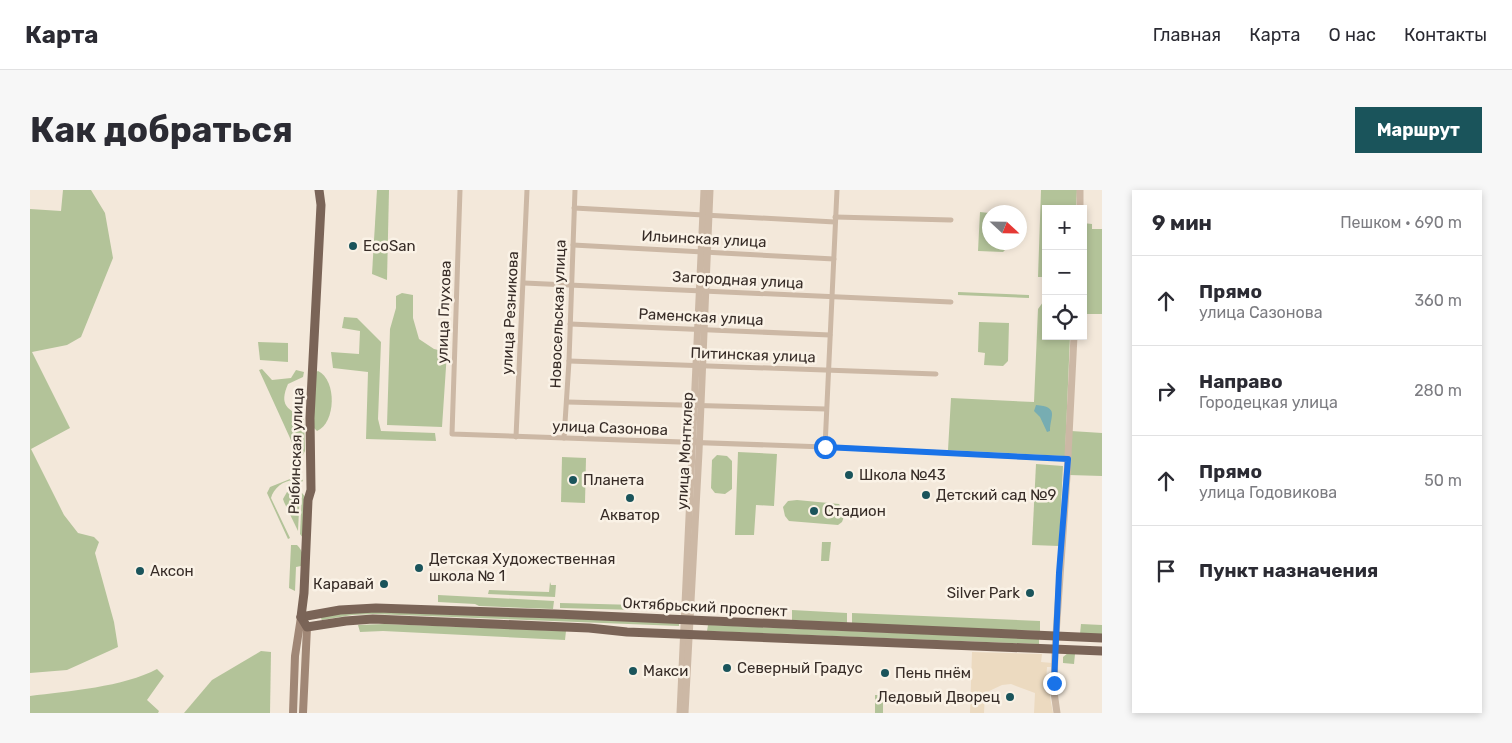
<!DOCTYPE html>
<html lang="ru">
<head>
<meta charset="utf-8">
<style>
	body { margin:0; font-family:Rubik,sans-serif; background:#f7f7f7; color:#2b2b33 }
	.controls { position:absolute; right:15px; top:15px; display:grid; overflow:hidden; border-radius:0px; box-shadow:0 2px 8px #0003 }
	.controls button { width:45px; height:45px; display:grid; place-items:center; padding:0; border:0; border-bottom:1px solid #e1e1e2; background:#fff; color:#2b2b33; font:25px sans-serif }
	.compass { position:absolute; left:952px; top:15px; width:45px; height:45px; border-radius:50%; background:#fff; box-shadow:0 2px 8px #0003; rotate:112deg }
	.stop { position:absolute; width:15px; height:15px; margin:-11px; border:4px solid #1a73e8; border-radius:50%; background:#fff }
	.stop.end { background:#1a73e8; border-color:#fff; box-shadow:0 1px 5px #0008 }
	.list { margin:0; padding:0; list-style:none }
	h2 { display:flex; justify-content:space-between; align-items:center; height:65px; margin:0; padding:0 20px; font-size:21px }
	h2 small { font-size:16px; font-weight:400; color:#7c7c81 }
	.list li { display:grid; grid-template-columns:32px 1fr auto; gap:15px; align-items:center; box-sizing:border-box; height:90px; padding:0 20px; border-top:1px solid #e1e1e2 }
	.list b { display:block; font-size:19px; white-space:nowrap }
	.list p { margin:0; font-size:16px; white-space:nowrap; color:#7c7c81 }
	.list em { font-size:16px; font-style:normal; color:#7c7c81 }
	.icon { flex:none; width:28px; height:28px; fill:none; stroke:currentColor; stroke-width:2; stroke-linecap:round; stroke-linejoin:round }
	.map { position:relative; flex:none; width:1072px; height:523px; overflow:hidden; border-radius:0px }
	header { display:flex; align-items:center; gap:30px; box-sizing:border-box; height:70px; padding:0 25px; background:#fff; border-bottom:1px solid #e1e1e2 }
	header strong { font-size:24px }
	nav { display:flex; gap:28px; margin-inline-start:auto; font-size:18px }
	.intro { display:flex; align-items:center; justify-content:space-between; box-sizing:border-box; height:120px; padding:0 30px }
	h1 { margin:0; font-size:35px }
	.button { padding:12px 22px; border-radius:0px; background:#1a545b; color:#fff; font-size:18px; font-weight:700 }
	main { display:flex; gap:30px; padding:0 30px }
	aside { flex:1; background:#fff; border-radius:0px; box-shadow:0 2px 8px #0003 }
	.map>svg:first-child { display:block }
	.green { fill:#b3c399 }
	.plaza { fill:#ecdac0 }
	.water { fill:#77adb2 }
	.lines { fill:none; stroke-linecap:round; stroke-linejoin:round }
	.minor { stroke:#ccb8a5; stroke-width:5 }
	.tertiary { stroke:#ccb8a5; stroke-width:7 }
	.secondary { stroke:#a08776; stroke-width:8 }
	.primary { stroke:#7a6457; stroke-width:9 }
	.route { stroke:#1a73e8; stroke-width:6 }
	.poi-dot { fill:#1a545b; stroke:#faf2e6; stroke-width:2 }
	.labels { text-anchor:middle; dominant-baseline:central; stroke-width:5; stroke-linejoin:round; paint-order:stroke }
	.street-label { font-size:15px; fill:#372c27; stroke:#faf2e6 }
	.poi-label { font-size:15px; fill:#372c27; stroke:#faf2e6; text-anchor:start }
</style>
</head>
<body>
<header>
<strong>Карта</strong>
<nav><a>Главная</a><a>Карта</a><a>О нас</a><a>Контакты</a></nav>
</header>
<div class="intro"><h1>Как добраться</h1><a class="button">Маршрут</a></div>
<main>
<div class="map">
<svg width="1072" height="523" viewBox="0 0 1072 523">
	<rect width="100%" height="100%" fill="#f3e8da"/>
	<g class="green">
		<polygon points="33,0 61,0 75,23 83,68 51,147 37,155 2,162 40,238 1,259 34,325 48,343 64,347 69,352 65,363 84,432 88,457 37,480 0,483 0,19 31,21"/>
		<polygon points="347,0 359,0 357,90 342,84"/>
		<polygon points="1011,0 1047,0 1046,19 1016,19 1016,87 1008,87"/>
		<polygon points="950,22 959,23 959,52 980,53 980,55 973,62 948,61"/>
		<polygon points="1053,33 1062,34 1062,39 1072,39 1072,124 1055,124 1055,147 1050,147 1053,146"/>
		<polygon points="928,102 999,105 999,108 928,105"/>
		<polygon points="372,103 383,105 383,128 389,149 404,159 417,162 412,237 357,235 360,139 366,118 366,106"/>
		<polygon points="1016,108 1016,146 1040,146 1035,266 918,260 921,208 1004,212 1008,119"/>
		<polygon points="314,127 327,128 351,152 348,229 351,241 405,243 406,251 336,249 338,182 303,178 301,162 329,164 330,141 312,138"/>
		<polygon points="949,132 979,133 978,171 973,176 954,175 955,163 948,162"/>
		<polygon points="228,152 258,153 258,172 230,170"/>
		<path d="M232,179L242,190L261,188L266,180L274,182L273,187L258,194C249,215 257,219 274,228L275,261L270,270L229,180Z"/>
		<path d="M288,181C307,190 306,233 287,241L283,237L286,182Z"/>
		<polygon points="1041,241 1072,243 1072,286 1039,285"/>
		<polygon points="708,262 747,264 744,316 726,315 724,345 705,345"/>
		<polygon points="687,265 697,266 702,271 702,299 695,304 685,303 681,298 682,270"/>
		<polygon points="532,267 556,268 555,313 531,312"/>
		<polygon points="1006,274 1033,276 1029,356 1002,355"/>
		<path d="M265,287L273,290L272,292C259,286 244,296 241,308L260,348L258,349L237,303L240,297Z"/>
		<polygon points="263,300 270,300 268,341 254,312 253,309 257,302"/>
		<polygon points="272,303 276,308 273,348 270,344"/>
		<polygon points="767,310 809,314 815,324 812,332 808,335 759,331 755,326 753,317 758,311"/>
		<polygon points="792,352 801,352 799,371 791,371"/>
		<path d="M261,355H267C273,361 275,368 271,376L266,377L265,401L259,398Z"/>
		<polygon points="520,392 521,395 526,395 525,407 458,404 459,400 519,402"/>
		<polygon points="408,405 524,411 523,419 449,416 445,414 408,412"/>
		<polygon points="530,413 607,415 606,420 530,418"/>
		<polygon points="762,420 817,423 817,433 762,430"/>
		<polygon points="320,421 649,432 649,436 344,424 322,425 292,430 291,429 292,426"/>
		<polygon points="822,423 1010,431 1010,441 822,434"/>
		<polygon points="354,434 536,441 535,450 353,441 330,442 328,435"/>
		<polygon points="1051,434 1072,435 1072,445 1050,444"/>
		<polygon points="678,435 1009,449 1009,454 677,441"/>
		<polygon points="231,461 241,462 240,523 154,523 182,490"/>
		<polygon points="1038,463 1045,464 1044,474 1033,473 1033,467"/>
		<path d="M127,479L134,486L117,510L129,521L128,523H0V506C38,501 94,497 127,479Z"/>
		<rect x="845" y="505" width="8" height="18"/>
	</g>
	<polygon class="plaza" points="942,462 1012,464 1011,472 1022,473 1022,477 1017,477 1016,494 1021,497 1020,507 1023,523 1004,523 1005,503 981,494 972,495 955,503 954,523 940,523"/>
	<path class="water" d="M1006,215C1030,217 1020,226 1020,241L1017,242L1010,227L1004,221Z"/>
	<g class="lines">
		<g class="minor">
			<polyline points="430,0 422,244 795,257 1038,269"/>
			<polyline points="544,18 805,32"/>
			<polyline points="805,27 921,30"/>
			<polyline points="543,55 804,69"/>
			<polyline points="494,93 921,112"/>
			<polyline points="540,134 800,145"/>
			<polyline points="539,171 906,184"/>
			<polyline points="537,212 796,219"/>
			<polyline points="486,247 497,0"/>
			<polyline points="534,248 539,171 545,0"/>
			<polyline points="795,257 807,0"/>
		</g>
		<g class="tertiary">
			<polyline points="1050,19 1050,0"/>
			<polyline points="650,523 674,0"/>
			<polyline points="655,523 669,262 680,0"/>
			<polyline points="1027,523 1024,502 1025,459 1037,286 1044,146"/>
		</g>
		<g class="secondary">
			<polyline points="263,523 265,466 271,427"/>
			<polyline points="273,523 277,437"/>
		</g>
		<g class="primary">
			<polyline points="271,427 277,437 316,431 343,429 559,438 597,442 1072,461"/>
			<polyline points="271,427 310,420 346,418 525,424 1072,448"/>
			<polyline points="271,427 274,403 278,310 281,300 280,228 291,15 289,0"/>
		</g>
	</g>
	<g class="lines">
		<polyline class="route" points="795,257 1038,269 1029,383 1024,493"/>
	</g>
	<g class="poi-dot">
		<circle cx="323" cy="56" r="5"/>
		<circle cx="819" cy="285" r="5"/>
		<circle cx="543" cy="290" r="5"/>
		<circle cx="896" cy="305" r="5"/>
		<circle cx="600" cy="308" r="5"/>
		<circle cx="784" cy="321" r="5"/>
		<circle cx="389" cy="378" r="5"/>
		<circle cx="110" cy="381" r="5"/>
		<circle cx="354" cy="394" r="5"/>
		<circle cx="1000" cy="403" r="5"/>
		<circle cx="697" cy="478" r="5"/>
		<circle cx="603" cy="481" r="5"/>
		<circle cx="855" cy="483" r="5"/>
		<circle cx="980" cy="507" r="5"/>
	</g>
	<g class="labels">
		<g class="street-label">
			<text transform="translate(674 49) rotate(3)">Ильинская улица</text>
			<text transform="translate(708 90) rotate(3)">Загородная улица</text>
			<text transform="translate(414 122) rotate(-88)">улица Глухова</text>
			<text transform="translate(480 123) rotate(-87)">улица Резникова</text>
			<text transform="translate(528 124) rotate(-88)">Новосельская улица</text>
			<text transform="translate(671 127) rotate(3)">Раменская улица</text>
			<text transform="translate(723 165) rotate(2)">Питинская улица</text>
			<text transform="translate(580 238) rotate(2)">улица Сазонова</text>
			<text transform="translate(266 261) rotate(-88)">Рыбинская улица</text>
			<text transform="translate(655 261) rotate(-87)">улица Монтклер</text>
			<text transform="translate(675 417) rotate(3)">Октябрьский проспект</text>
		</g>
		<g class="poi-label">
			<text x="333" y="56">EcoSan</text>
			<text x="829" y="285">Школа №43</text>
			<text x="553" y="290">Планета</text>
			<text x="906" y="305">Детский сад №9</text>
			<text x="794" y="321">Стадион</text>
			<text x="600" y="325" text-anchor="middle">Акватор</text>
			<text x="399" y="369">Детская Художественная<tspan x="399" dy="17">школа № 1</tspan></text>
			<text x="120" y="381">Аксон</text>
			<text x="344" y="394" text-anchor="end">Каравай</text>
			<text x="990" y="403" text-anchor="end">Silver Park</text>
			<text x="707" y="478">Северный Градус</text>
			<text x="613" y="481">Макси</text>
			<text x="865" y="483">Пень пнём</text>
			<text x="970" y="507" text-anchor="end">Ледовый Дворец</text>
		</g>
	</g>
</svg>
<div class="controls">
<button>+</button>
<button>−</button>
<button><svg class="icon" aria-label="locate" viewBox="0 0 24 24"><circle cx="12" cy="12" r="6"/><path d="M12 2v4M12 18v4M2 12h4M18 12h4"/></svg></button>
</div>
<svg class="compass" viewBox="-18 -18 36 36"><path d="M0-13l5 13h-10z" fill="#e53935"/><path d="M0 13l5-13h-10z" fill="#7c7c81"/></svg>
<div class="stop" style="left:795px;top:257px"></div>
<div class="stop end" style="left:1024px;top:493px"></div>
</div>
<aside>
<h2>9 мин<small>Пешком · 690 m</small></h2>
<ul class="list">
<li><svg class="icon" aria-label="ahead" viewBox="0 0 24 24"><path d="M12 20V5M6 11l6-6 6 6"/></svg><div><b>Прямо</b><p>улица Сазонова</p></div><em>360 m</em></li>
<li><svg class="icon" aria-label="right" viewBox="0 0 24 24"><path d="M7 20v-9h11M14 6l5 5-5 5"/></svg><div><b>Направо</b><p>Городецкая улица</p></div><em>280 m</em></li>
<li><svg class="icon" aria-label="ahead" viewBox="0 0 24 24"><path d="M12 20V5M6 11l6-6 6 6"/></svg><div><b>Прямо</b><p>улица Годовикова</p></div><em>50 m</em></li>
<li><svg class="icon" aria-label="arrive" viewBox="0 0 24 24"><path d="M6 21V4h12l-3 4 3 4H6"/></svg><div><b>Пункт назначения</b></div></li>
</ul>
</aside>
</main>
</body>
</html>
